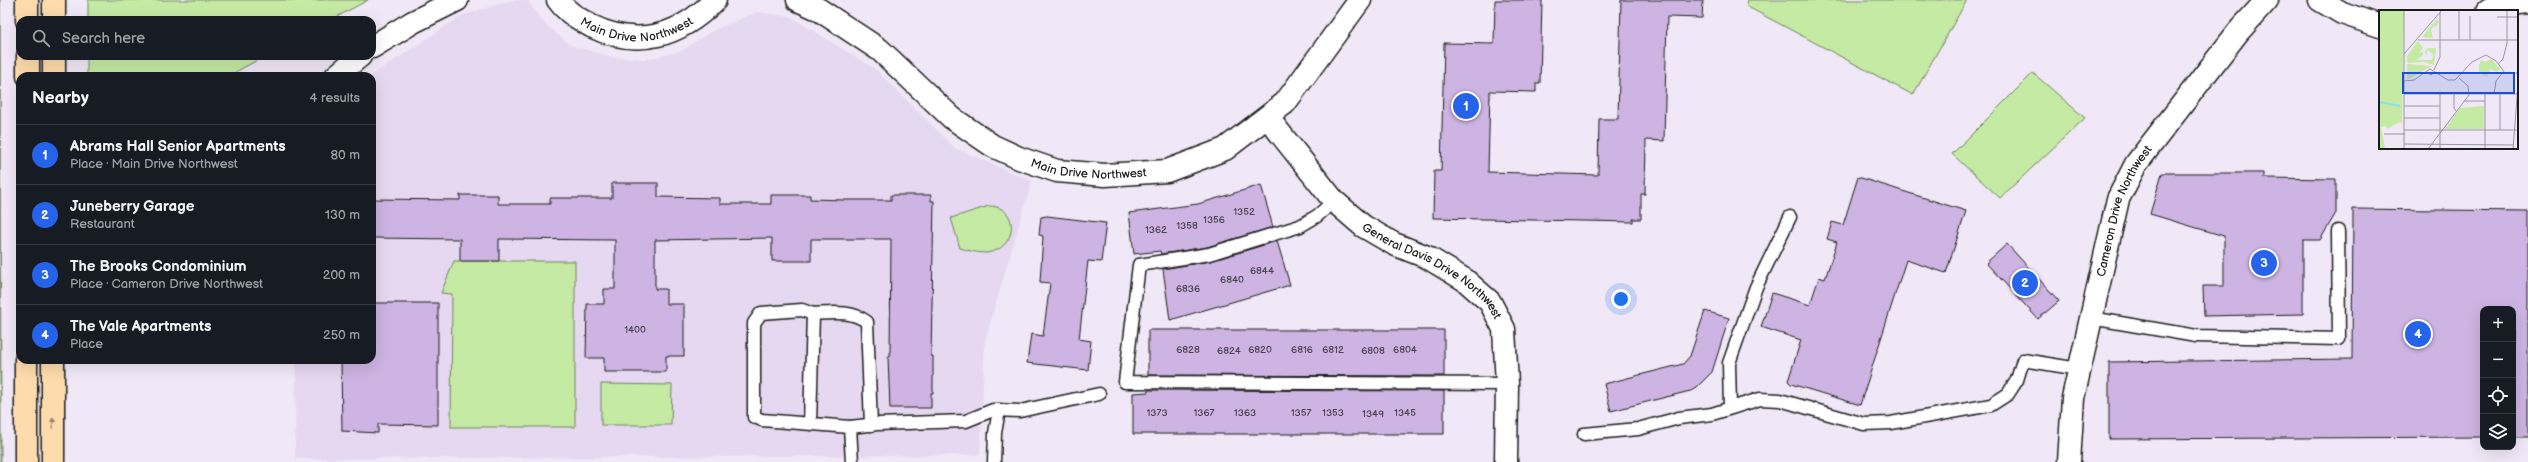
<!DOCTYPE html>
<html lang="en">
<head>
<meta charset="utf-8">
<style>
	body { margin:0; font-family:"Balsamiq Sans",sans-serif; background:#242831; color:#f1f3f6 }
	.controls { position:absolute; right:12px; bottom:12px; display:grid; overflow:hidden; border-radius:8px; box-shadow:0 4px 16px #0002 }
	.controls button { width:36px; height:36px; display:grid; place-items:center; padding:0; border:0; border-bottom:1px solid #363941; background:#171b24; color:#f1f3f6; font:20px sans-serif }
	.you { position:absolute; left:1621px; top:299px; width:14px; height:14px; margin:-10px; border:3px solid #fff; border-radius:50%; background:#1a73e8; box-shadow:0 0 0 6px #1a73e833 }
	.badge { display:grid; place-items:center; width:26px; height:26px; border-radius:50%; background:#2563eb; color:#fff; font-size:13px; font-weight:700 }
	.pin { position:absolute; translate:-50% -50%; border:2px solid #fff; box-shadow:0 1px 4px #0006 }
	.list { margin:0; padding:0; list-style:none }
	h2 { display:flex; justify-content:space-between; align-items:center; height:52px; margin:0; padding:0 16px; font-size:17px }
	h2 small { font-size:13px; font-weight:400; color:#9ea1a6 }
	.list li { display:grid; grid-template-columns:26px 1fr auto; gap:12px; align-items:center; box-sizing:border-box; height:60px; padding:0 16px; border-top:1px solid #363941 }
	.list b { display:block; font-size:15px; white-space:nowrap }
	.list p { margin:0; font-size:13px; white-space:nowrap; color:#9ea1a6 }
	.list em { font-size:13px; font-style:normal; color:#9ea1a6 }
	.icon { flex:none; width:22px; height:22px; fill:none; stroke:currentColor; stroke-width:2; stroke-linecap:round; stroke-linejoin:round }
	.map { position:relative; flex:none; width:2528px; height:462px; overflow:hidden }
	.search { position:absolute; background:#171b24; box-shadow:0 4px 16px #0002; left:16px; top:16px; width:360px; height:44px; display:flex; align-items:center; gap:10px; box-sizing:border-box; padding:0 14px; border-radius:12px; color:#9ea1a6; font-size:15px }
	.panel { position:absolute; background:#171b24; box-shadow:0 4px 16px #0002; left:16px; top:72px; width:360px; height:292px; border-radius:12px }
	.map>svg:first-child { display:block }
	.built { fill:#e6d8f0 }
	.green { fill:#c5eaa4; stroke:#708360 }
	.building { fill:#cdb4e2; stroke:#1c1c1c }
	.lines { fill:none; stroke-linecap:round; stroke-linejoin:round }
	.service-casing { stroke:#1c1c1c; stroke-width:15 }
	.minor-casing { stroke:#1c1c1c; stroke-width:25 }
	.primary-casing { stroke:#1c1c1c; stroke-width:25 }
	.service { stroke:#fff; stroke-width:12 }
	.minor { stroke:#fff; stroke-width:22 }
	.primary { stroke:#fedbac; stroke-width:22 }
	.oneway { fill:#98856b }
	.labels { text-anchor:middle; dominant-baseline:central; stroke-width:3; stroke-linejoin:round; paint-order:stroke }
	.number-label { font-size:10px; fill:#48424e }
	.street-label { font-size:12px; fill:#1c1c1c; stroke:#fff }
	.inset-river { fill:none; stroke:#8ddee6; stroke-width:2 }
	.inset-road { fill:none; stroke:#9b969f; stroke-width:1 }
	.view { fill:#1d4ed8; fill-opacity:0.15; stroke:#1d4ed8; stroke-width:2 }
	.inset-edge { fill:none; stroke:#1c1c1c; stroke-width:2 }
</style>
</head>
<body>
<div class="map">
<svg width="2528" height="462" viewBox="0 0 2528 462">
	<rect width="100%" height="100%" fill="#f0e8f6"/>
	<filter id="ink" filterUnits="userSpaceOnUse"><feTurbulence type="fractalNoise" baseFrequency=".025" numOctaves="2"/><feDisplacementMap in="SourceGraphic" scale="8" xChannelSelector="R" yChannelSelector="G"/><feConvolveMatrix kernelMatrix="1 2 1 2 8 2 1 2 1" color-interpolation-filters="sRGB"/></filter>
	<g filter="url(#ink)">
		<polygon class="built" points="513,0 527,0 541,20 570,45 611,57 648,59 681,51 712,31 757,12 791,17 875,69 955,148 1032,181 985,340 980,455 295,459 296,360 372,360 372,76 370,76 463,15"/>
		<g class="green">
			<polygon points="0,0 1,462 0,462"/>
			<polygon points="88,0 368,0 331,20 88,20"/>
			<polygon points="1748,0 1967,0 1913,95 1746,6"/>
			<polygon points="87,56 265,56 228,76 87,76"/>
			<polygon points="2033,73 2085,118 2000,198 1952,154"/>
			<path d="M989,206C1021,206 1018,251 985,253C977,253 967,250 960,248L951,218Z"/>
			<polygon points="454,261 575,261 575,427 451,427 452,294 441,293"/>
			<polygon points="601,384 672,385 671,425 601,425"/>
		</g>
		<g class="building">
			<polygon points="1495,0 1542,0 1540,83 1536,83 1536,92 1490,91 1488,172 1598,175 1599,119 1618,119 1621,0 1703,0 1702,18 1667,17 1664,141 1646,140 1645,194 1641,194 1641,219 1633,219 1633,222 1433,218 1434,171 1441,171 1444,43 1494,44"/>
			<polygon points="2162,173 2264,173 2264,178 2336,179 2336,213 2320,240 2303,240 2303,314 2204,316 2203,286 2224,286 2224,236 2150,214"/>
			<polygon points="1858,177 1966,211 1946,273 1906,260 1860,405 1791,384 1788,381 1801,340 1761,327 1772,293 1810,305 1819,277 1825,279 1837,242 1827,239 1832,222 1843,225"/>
			<polygon points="612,183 658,183 658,197 720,198 720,204 771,204 771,195 810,195 810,199 845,200 891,200 891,195 931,195 931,201 934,201 931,356 933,356 933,393 931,393 931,408 890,408 888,357 890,357 891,239 811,239 811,261 772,261 772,238 655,240 655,289 666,289 666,304 684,304 684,356 666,356 666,372 604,372 604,358 586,358 587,304 604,304 604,289 615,289 615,240 499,239 499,261 460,261 460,239 372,238 372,199 460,200 460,195 498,195 498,204 550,204 550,198 612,198"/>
			<polygon points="1261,185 1273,227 1207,247 1161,254 1160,251 1134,254 1129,213 1198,204"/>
			<polygon points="2353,209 2528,211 2528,437 2513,437 2513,309 2483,309 2483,437 2109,439 2109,362 2352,359"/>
			<polygon points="1047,216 1106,223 1101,262 1088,261 1079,339 1091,341 1088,370 1027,363 1031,334 1043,336 1050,283 1040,282 1043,236 1039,235 1041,217"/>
			<polygon points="1277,241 1290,285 1170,320 1163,269 1211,261"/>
			<polygon points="2007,244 2059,301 2038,319 1986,263"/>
			<polygon points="372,303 438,303 438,425 378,424 378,433 342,431 341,360 372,360"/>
			<polygon points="1705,311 1729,318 1712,372 1694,390 1611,411 1604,384 1683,364 1690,356"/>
			<polygon points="1148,330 1444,330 1444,376 1148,375"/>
			<polygon points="1148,390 1444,391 1444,434 1133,434 1133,393 1148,392"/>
		</g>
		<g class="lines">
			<defs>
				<g id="service">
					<polyline points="1334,201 1317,216 1300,226 1209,254 1139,265 1125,382 1507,384"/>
					<path d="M813,314C832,313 852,310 867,322L871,425"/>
					<polyline points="2091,318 2196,336 2339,339 2338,231"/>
					<polyline points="1730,408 1729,363 1756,287 1790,217"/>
					<polyline points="810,424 813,314 802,310 761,313 754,323 754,417 762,420 850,427 877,424 966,421 993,410 1020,411 1099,394"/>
					<polyline points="850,427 852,462"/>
					<polyline points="1584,434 1638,429 1679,418 1712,414 1760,399 1780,400 1864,424 1891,423 1991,405 2008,394 2017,380 2023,360 2079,369"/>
					<polyline points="994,462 995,433 999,410"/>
				</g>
				<g id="minor">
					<path id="s1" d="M558,0C567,13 578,18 591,26C638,49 680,36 715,0"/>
					<path id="s2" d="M798,0L818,9L880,50L952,118L993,146L1019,158L1057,171L1105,175L1167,171L1225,149L1285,103L1360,0"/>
					<polyline points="2320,0 2342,13 2380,26"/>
					<polyline points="2488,11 2499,5 2528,2"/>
					<polyline points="372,47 413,22 457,0"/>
					<polyline points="336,76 360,56"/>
					<path id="s3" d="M1268,118L1334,201L1363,226L1394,244L1427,257L1465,280L1490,302L1504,329L1507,384L1506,462"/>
					<path id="s4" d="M2069,462L2073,398L2118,199L2136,164L2238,32L2267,0"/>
				</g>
				<g id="primary">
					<polyline points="27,0 27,20"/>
					<polyline points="54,20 54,0"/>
					<polyline points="28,76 28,56"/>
					<polyline points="54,76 54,56"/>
					<polyline points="26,462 26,360"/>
					<polyline points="53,462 53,360"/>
				</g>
			</defs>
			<use href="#service" class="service-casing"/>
			<use href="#minor" class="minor-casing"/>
			<use href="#primary" class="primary-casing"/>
			<use href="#service" class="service"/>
			<use href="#minor" class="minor"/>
			<use href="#primary" class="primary"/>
		</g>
		<defs><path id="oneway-solid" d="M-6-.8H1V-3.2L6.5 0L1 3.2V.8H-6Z"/></defs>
		<use class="oneway" href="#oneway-solid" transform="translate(53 423) rotate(-90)"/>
	</g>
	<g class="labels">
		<g class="number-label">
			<text x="1244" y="212">1352</text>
			<text x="1214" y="220">1356</text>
			<text x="1187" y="226">1358</text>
			<text x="1156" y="230">1362</text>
			<text x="1262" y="271">6844</text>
			<text x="1232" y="280">6840</text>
			<text x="1188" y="289">6836</text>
			<text x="635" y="330">1400</text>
			<text x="1188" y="350">6828</text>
			<text x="1260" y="350">6820</text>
			<text x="1302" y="350">6816</text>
			<text x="1333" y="350">6812</text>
			<text x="1405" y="350">6804</text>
			<text x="1229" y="351">6824</text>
			<text x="1373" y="351">6808</text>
			<text x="1157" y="413">1373</text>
			<text x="1204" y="413">1367</text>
			<text x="1245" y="413">1363</text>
			<text x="1301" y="413">1357</text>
			<text x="1333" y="413">1353</text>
			<text x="1405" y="413">1345</text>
			<text x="1373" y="414">1349</text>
		</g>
		<g class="street-label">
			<text stroke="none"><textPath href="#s1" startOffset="90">Main Drive Northwest</textPath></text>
			<text stroke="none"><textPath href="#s2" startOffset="345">Main Drive Northwest</textPath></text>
			<text stroke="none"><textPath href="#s4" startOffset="259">Cameron Drive Northwest</textPath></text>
			<text stroke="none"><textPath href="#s3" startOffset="228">General Davis Drive Northwest</textPath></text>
		</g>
	</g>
	<g transform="translate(2379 10)">
		<rect width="139" height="139" fill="#f0e8f6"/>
		<path d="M0,0H25L23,114L21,112L8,119L7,116L2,117L6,139H0ZM58,9L60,12L56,18L55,15L52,20L54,28L43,27ZM39,31L44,38L40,43L44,42V45L38,50H53L54,44L49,40L47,46L46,41L49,38H57L55,55L45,52L28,53V46ZM112,49L121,59L118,62L112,59L108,67L100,63V55L102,50L107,52ZM28,54L53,56L28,70ZM105,96V119H66L81,98Z" fill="#c5eaa4"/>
		<path class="inset-river" d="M0,92L21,96"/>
		<path class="inset-road" d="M80,0V30M91,6V30M118,7H139M39,30H139M25,44L63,0M119,54L124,49L128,33V0M55,60L61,47V2M56,62L69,70H76L93,52L107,45L117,51L126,63H139M25,71L35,70L51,59L56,62L52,65L48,62M25,84H138M75,84V98L77,101M106,84V139M115,84L117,71L124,62M85,91H106M25,96H61M25,108H61M25,120H139M121,120V84M5,124H26M25,134L134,135M6,139H26M25,139V0M49,139L90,85L89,76L80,68M61,139V84M134,139L139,75"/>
		<path class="view" d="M24,63H135V83H24Z"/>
		<rect width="139" height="139" class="inset-edge"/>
	</g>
</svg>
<div class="controls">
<button>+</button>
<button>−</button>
<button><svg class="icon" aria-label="locate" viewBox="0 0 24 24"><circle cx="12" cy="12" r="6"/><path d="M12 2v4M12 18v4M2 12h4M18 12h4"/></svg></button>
<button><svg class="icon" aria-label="layers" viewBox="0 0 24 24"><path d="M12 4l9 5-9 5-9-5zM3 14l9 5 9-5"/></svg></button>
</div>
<div class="you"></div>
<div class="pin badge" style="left:1466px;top:106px">1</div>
<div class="pin badge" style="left:2025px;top:283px">2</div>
<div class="pin badge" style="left:2264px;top:263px">3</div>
<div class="pin badge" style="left:2418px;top:334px">4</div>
<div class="search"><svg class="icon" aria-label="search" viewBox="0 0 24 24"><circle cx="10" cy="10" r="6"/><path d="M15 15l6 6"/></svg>Search here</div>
<section class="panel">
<h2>Nearby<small>4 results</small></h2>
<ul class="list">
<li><span class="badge">1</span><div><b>Abrams Hall Senior Apartments</b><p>Place · Main Drive Northwest</p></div><em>80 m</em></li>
<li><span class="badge">2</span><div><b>Juneberry Garage</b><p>Restaurant</p></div><em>130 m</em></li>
<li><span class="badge">3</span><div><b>The Brooks Condominium</b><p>Place · Cameron Drive Northwest</p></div><em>200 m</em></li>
<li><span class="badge">4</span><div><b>The Vale Apartments</b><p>Place</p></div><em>250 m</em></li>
</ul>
</section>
</div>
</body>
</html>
